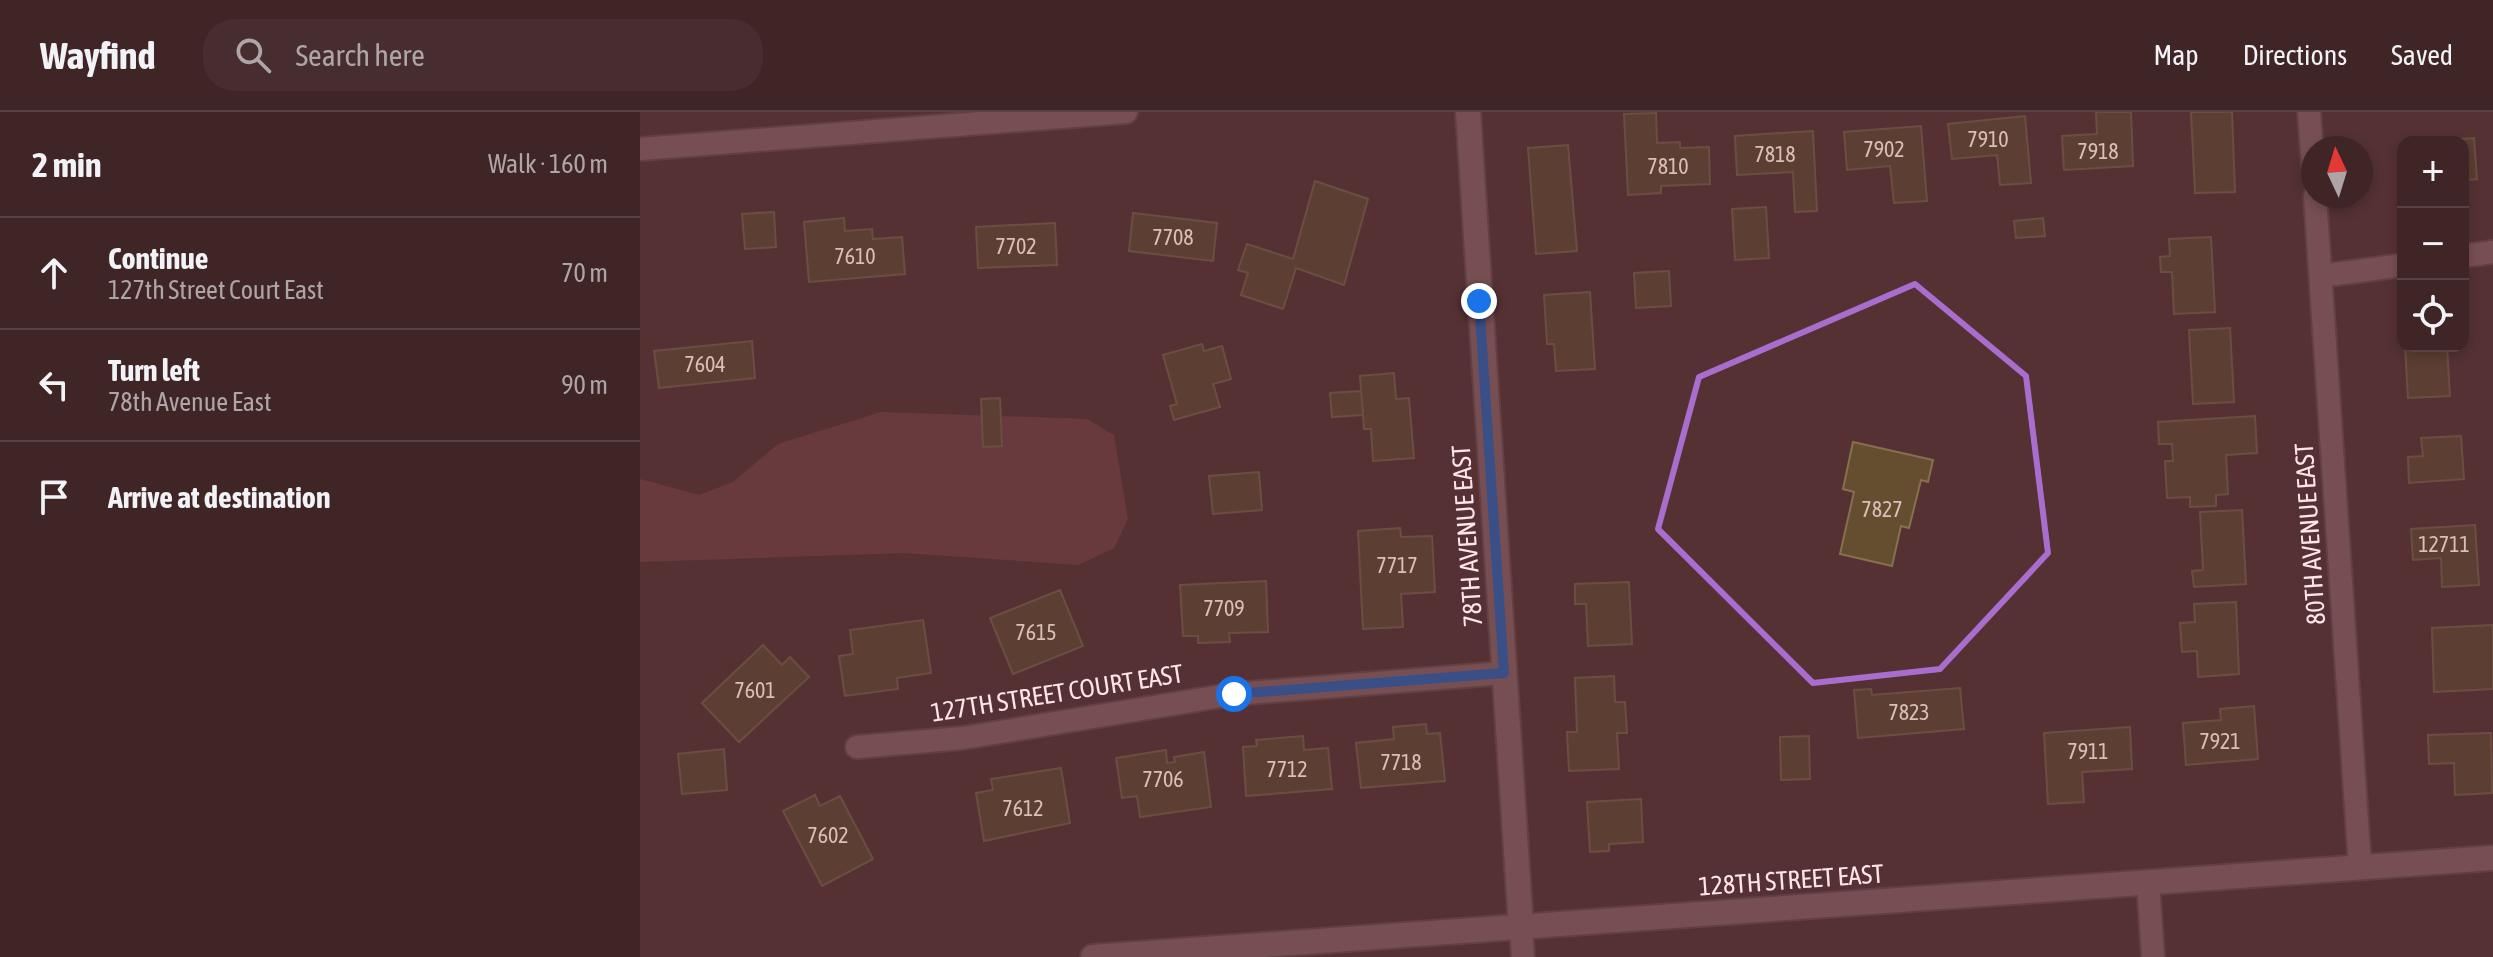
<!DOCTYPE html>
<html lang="en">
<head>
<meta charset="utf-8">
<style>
	body { margin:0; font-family:"Asap Condensed",sans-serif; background:#472d2f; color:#f1f3f6 }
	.controls { position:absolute; right:24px; top:24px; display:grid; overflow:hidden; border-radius:16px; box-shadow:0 4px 12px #0003 }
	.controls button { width:72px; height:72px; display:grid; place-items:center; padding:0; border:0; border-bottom:2px solid #594244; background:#402527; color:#f1f3f6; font:40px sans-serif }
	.compass { position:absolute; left:1661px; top:24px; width:72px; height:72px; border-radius:50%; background:#402527; box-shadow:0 4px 12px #0003; rotate:356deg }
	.stop { position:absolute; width:24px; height:24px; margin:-18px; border:6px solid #1a73e8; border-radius:50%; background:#fff }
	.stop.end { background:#1a73e8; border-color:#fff; box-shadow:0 2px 8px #0008 }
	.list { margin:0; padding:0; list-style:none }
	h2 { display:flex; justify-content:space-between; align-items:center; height:104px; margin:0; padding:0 32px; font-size:34px }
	h2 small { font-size:26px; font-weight:400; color:#aea5a7 }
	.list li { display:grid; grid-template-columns:52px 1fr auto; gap:24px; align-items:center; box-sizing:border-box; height:112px; padding:0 32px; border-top:2px solid #594244 }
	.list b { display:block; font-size:30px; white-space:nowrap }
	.list p { margin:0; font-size:26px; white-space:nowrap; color:#aea5a7 }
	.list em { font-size:26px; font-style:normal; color:#aea5a7 }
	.icon { flex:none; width:44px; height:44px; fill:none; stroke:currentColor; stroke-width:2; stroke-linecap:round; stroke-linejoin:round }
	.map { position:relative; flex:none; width:1853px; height:845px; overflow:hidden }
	header { display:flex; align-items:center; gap:48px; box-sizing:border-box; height:112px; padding:0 40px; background:#402527; border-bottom:2px solid #594244 }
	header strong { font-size:38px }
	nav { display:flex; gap:44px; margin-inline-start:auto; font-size:28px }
	.search { width:560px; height:72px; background:#472d2f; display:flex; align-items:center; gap:20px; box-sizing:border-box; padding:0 28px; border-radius:32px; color:#aea5a7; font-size:30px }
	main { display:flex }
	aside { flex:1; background:#402527 }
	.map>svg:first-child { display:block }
	.green { fill:#7f464b }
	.building { fill:#644e2f; stroke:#877050; stroke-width:2 }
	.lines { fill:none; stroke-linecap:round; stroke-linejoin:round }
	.street-casing { stroke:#715155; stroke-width:26 }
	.secondary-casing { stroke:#715155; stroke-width:28 }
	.street { stroke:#9f7477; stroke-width:22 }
	.secondary { stroke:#9f7477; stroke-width:24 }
	.route { stroke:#1a73e8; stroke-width:10 }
	.marked { fill:none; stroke:#a96dcd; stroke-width:6; stroke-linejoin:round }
	.labels { text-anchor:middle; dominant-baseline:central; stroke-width:6; stroke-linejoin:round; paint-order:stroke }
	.number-label { font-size:22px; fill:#d8bfb8 }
	.street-label { font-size:26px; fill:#fee5e6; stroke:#563134 }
</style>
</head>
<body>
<header>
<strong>Wayfind</strong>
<div class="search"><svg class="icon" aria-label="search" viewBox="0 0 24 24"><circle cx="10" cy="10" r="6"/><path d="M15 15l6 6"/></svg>Search here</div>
<nav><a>Map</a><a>Directions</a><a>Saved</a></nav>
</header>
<main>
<aside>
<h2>2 min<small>Walk · 160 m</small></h2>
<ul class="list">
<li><svg class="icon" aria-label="ahead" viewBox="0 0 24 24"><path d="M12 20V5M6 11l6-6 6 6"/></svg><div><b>Continue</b><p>127th Street Court East</p></div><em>70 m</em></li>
<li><svg class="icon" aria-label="left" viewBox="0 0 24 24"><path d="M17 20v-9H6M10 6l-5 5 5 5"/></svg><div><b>Turn left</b><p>78th Avenue East</p></div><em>90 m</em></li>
<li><svg class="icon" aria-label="arrive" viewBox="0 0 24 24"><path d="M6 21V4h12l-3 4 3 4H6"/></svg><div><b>Arrive at destination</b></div></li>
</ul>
</aside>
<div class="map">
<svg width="1853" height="845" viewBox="0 0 1853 845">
	<rect width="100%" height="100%" fill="#563134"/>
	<polygon class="green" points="241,300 447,307 474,323 488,407 474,436 438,453 264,441 0,450 0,367 59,383 93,370 138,332"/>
	<g class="building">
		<polygon points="1456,0 1491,0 1493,54 1424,58 1422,24 1457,22"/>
		<polygon points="1551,0 1592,0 1595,80 1555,81"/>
		<polygon points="1016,1 1017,31 1040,30 1040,36 1069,35 1070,72 1021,74 1021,81 988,83 984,2"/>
		<polygon points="1385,4 1391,71 1360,73 1357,43 1312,47 1308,12"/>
		<polygon points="1281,14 1287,89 1254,91 1250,54 1207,58 1204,20"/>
		<polygon points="1173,19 1177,99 1155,100 1153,60 1097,63 1095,24"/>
		<polygon points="1834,26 1837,67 1823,68 1823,30 1780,30"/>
		<polygon points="928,33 937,139 896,142 888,36"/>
		<polygon points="675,69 728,87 704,173 656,156 643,197 601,183 608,161 598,158 607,132 653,147"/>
		<polygon points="1126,95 1129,146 1095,148 1092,97"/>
		<polygon points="134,100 136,135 105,137 102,102"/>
		<polygon points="493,101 577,111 573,149 489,139"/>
		<polygon points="204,106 205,119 232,117 233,127 262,125 265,162 169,170 164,110"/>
		<polygon points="1403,106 1405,124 1376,126 1374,109"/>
		<polygon points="415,111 417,153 338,156 336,115"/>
		<polygon points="1571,125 1575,200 1534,202 1532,160 1521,160 1520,145 1530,144 1529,127"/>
		<polygon points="1029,159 1031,194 996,196 994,161"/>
		<polygon points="950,180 955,257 916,259 914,232 907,232 904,183"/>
		<polygon points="1590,216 1594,290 1553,292 1549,218"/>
		<polygon points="112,229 115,266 19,276 14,239"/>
		<polygon points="562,232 564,239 582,234 591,267 573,272 580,295 534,308 530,294 537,292 523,243"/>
		<polygon points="1765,234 1807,234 1810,284 1768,286"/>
		<polygon points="754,261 756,287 769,286 774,346 733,349 731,317 724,317 720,264"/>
		<polygon points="721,279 723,303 692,305 690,281"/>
		<polygon points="360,286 362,334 343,335 341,287"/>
		<polygon points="1615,304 1617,341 1586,343 1588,382 1576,383 1576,394 1550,395 1550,385 1527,386 1525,349 1533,349 1532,332 1519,332 1518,310"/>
		<polygon points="1821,324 1824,367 1769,371 1768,345 1783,344 1781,326"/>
		<polygon points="1213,330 1293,348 1288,370 1281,368 1269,416 1261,414 1252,454 1200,442 1214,380 1203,377"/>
		<polygon points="619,360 622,398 573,402 569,364"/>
		<polygon points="1602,398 1606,472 1554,475 1552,459 1563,458 1560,400"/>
		<polygon points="1835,413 1839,473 1802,475 1801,446 1773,448 1771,417"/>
		<polygon points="760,416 761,425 792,424 795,480 761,482 763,515 723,517 718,419"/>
		<polygon points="626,469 628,520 589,521 590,530 558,531 558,524 543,524 540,473"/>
		<polygon points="989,470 992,532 948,534 946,492 935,492 935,472"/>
		<polygon points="420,478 443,534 373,562 350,506"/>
		<polygon points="1596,490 1599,562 1558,565 1557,539 1542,540 1540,511 1555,510 1554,492"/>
		<polygon points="283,508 291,561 257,566 258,577 205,584 199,544 213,542 210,518"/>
		<polygon points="1853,513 1853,577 1794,580 1792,516"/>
		<polygon points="123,533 142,553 150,545 169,565 99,630 62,591"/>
		<polygon points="974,564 975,590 985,590 987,621 977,621 979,657 929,659 927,620 937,620 935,566"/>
		<polygon points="1320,576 1324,617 1218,626 1214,578 1231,577 1232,583"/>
		<polygon points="1614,594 1618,647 1546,653 1543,611 1581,608 1580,597"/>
		<polygon points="786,612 787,622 800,621 805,669 721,676 716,631 754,627 753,615"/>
		<polygon points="1490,615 1492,657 1442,660 1444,690 1408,692 1404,621"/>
		<polygon points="1851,621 1852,681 1815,683 1814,651 1789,652 1788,623"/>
		<polygon points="663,624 664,638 688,636 692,677 606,684 603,635 617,634 616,628"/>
		<polygon points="1169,624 1170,667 1141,668 1140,625"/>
		<polygon points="84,637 87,678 42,682 38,642"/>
		<polygon points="526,638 527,651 535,650 534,645 564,640 571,695 500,705 497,684 482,686 476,646"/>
		<polygon points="421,656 430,711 344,729 336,681 353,678 351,667"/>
		<polygon points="175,683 180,694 200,684 233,747 182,774 143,699"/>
		<polygon points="1001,687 1003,730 969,732 969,739 950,740 947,690"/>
	</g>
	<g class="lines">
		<defs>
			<g id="street">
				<polyline points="1669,0 1673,53"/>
				<polyline points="0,37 486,0"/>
				<polyline points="1675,84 1720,755"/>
				<polyline points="1823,144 1853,140"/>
				<polyline points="1681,164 1763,153"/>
				<polyline points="217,635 323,626 594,582 864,561"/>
				<polyline points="1508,770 1513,845"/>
				<polyline points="881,815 883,845"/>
			</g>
			<g id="secondary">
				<polyline points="828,0 881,815"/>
				<polyline points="453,845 1853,746"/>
			</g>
		</defs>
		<use href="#street" class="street-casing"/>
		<use href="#secondary" class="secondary-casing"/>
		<use href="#street" class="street"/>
		<use href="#secondary" class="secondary"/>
	</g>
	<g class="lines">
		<polyline class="route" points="594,582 864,561 839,189"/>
	</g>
	<path d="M0 0H1853V845H0ZM1275,172L1386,264L1408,441L1300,557L1173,571L1018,417L1059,265Z" fill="#563134" fill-opacity=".55" fill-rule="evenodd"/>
	<path class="marked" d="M1275,172L1386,264L1408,441L1300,557L1173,571L1018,417L1059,265Z"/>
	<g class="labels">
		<g class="number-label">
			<text x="1348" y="27">7910</text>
			<text x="1244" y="37">7902</text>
			<text x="1458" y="39">7918</text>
			<text x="1135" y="42">7818</text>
			<text x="1028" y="54">7810</text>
			<text x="533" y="125">7708</text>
			<text x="376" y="134">7702</text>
			<text x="215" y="144">7610</text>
			<text x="65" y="252">7604</text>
			<text x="1242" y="397">7827</text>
			<text x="1804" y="432">12711</text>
			<text x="757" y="453">7717</text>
			<text x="584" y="496">7709</text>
			<text x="396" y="520">7615</text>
			<text x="115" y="578">7601</text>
			<text x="1269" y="600">7823</text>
			<text x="1580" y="629">7921</text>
			<text x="1448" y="639">7911</text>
			<text x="761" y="650">7718</text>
			<text x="647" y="657">7712</text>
			<text x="523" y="667">7706</text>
			<text x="383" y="696">7612</text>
			<text x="188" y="723">7602</text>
		</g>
		<g class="street-label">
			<text transform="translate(1670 422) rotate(-94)">80TH AVENUE EAST</text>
			<text transform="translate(827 424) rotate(-94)">78TH AVENUE EAST</text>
			<text transform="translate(417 581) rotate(-9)">127TH STREET COURT EAST</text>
			<text transform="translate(1151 768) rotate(-4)">128TH STREET EAST</text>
		</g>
	</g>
</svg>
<div class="controls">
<button>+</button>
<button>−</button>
<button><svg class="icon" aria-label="locate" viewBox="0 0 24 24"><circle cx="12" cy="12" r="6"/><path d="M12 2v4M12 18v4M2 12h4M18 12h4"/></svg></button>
</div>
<svg class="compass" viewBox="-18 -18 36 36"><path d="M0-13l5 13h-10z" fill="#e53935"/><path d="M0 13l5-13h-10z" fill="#aea5a7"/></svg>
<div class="stop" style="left:594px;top:582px"></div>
<div class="stop end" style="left:839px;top:189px"></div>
</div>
</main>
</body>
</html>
